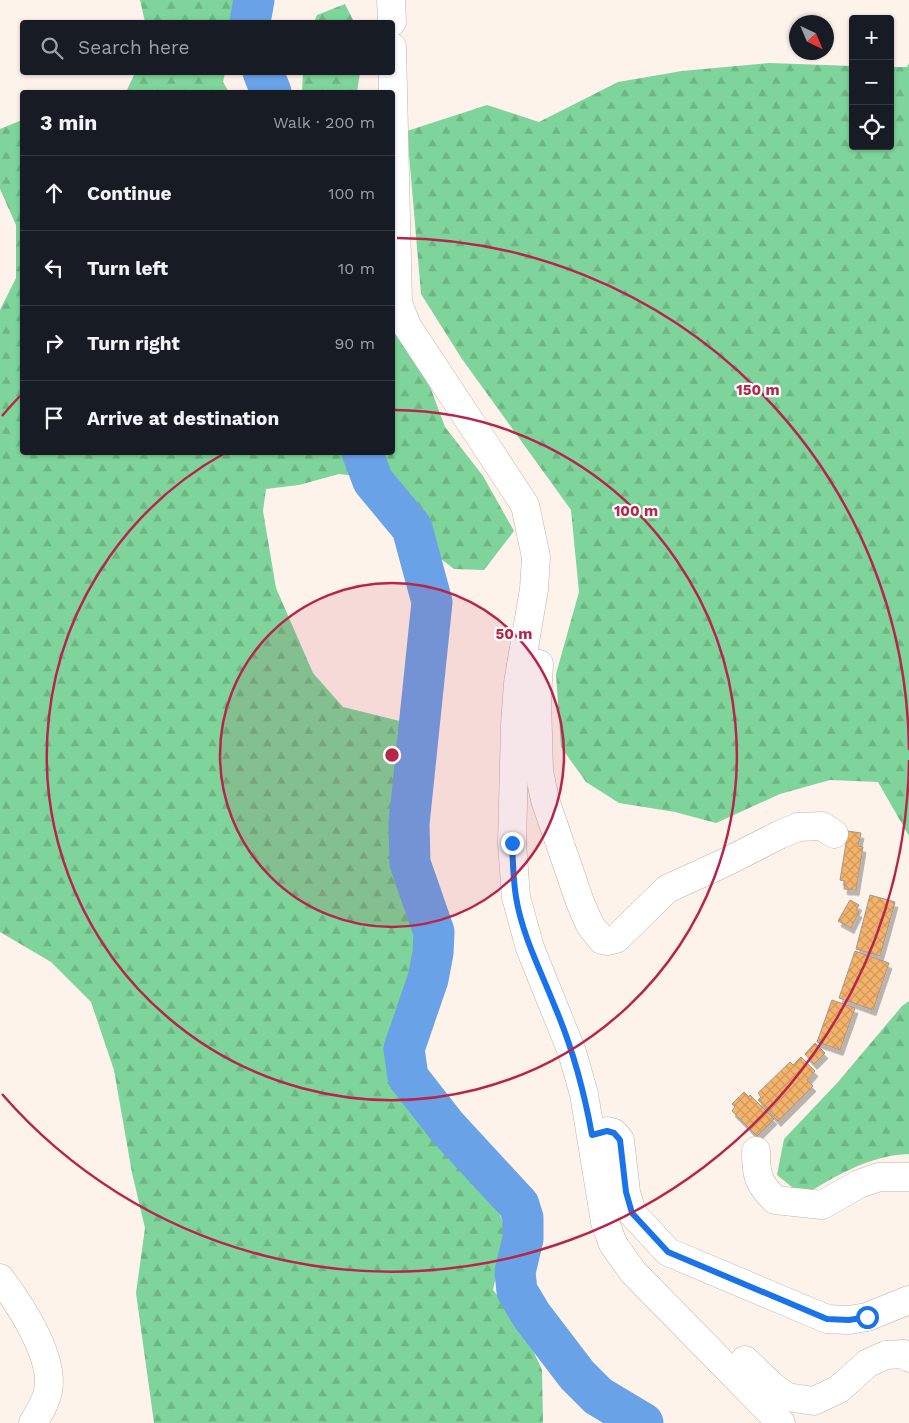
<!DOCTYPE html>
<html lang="en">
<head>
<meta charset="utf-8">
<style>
	body { margin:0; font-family:"Work Sans",sans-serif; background:#242831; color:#f1f3f6 }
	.controls { position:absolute; right:15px; top:15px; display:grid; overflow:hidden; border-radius:5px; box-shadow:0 1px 4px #0004 }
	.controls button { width:45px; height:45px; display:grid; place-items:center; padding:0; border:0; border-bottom:1px solid #363941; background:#171b24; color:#f1f3f6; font:25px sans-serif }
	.compass { position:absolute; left:789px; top:15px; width:45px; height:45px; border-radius:50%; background:#171b24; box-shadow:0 1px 4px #0004; rotate:136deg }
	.stop { position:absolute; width:15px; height:15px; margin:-11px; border:4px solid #1a73e8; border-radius:50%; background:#fff }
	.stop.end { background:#1a73e8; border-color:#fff; box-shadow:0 1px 5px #0008 }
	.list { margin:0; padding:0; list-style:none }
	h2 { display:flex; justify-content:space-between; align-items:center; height:65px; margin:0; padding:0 20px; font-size:21px }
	h2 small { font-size:16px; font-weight:400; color:#9ea1a6 }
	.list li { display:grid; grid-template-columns:32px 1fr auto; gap:15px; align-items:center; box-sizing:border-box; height:75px; padding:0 20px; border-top:1px solid #363941 }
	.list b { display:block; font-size:19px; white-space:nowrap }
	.list em { font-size:16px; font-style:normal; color:#9ea1a6 }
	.icon { flex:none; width:28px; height:28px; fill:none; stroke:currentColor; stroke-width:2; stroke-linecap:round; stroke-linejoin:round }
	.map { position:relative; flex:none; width:909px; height:1423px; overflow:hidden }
	.search { position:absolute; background:#171b24; box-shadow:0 1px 4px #0004; left:20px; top:20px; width:375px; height:55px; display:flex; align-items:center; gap:12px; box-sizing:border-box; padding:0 18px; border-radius:5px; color:#9ea1a6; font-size:19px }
	.panel { position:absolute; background:#171b24; box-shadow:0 1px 4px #0004; left:20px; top:90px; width:375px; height:365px; border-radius:5px }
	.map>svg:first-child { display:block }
	.forest { fill:url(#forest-firs) }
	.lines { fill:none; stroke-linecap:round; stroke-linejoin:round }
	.river { stroke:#6aa2e7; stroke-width:41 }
	.building { fill:url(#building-cross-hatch); stroke:#a2988d; filter:url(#shadow) }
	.minor-casing { stroke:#c0b3aa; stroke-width:29 }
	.minor { stroke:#fff; stroke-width:28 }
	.route { stroke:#1a73e8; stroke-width:6 }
	.ring { fill:none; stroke:#b7264a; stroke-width:2.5 }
	.centre { fill:#b7264a; stroke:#fff; stroke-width:2.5 }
	.ring-label { font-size:15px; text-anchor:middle; font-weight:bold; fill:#b7264a; stroke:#fff; stroke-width:4.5; stroke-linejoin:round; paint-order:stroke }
</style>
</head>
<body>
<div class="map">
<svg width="909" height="1423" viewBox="0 0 909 1423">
	<defs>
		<pattern id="forest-firs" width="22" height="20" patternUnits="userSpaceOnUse" patternTransform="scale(1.25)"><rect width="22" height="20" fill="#7ed49a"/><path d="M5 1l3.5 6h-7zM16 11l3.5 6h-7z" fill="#6db684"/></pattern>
		<pattern id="building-cross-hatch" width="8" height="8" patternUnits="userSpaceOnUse" patternTransform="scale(1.25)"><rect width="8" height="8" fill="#f4b36a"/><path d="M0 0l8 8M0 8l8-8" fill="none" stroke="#d19a5b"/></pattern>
		<filter id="shadow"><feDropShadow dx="3" dy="5.5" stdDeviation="0" flood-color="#0004"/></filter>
	</defs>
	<rect width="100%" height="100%" fill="#fef3eb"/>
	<g class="forest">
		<polygon points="140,0 237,0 233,22 145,22"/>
		<polygon points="345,4 354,22 314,22 317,15"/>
		<polygon points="769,63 853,66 853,146 890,146 890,67 907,67 909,63 909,836 878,782 830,780 780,794 716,823 675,812 619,803 586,782 561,747 556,674 579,592 571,510 462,359 421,294 407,131 487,105 539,122 618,82 682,71"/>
		<polygon points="135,73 225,73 223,82 229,92 126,92"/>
		<polygon points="303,73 360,73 357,92 302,92"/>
		<polygon points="22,120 22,452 392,452 393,325 425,373 445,427 483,476 514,531 484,570 454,569 432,552 412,511 382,479 339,474 299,485 266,489 263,511 276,588 313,673 343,707 408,723 390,821 395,872 417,940 409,986 391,1046 402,1082 447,1155 490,1194 506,1228 493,1290 520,1322 542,1370 543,1423 154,1423 136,1293 145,1228 132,1173 114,1070 91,1002 51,962 0,932 0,310 16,278 16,225 0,189 0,129"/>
		<path d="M909,1001V1154C870,1155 835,1176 803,1196L777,1175L784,1139L838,1082L902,1006Z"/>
	</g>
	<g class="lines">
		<g class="river">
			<polyline points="250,22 254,0"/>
			<polyline points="263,72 271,92"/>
			<polyline points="362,452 373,481 412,528 432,602 409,824 410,863 434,932 433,953 428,979 404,1049 408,1077 447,1127 519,1205 523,1218 523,1239 515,1272 517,1291 532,1316 577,1375 598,1396 643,1423"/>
		</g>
	</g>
	<g class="building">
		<polygon points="848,831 861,833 858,846 863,847 856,890 844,889 845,881 840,880"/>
		<polygon points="870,895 895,902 880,956 856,949"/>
		<polygon points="850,900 859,905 856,910 859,912 851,928 838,921"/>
		<polygon points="855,951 889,963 873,1010 839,998"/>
		<polygon points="832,1000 855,1008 840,1050 817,1042"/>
		<polygon points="815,1043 825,1053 814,1064 805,1054"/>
		<polygon points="801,1057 815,1071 807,1080 813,1086 778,1121 758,1100 761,1097 758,1093 790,1062 793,1065"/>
		<polygon points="744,1092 749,1097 750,1095 774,1119 757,1136 732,1111 735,1107 732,1104"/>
	</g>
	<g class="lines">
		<defs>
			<g id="minor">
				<polyline points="391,0 392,22"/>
				<polyline points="392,47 398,303 407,326 525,505 536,557 534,589 518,683 515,725 512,843 516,897 530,948 572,1052 584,1094 605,1222 613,1244 633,1272 781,1423"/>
				<polyline points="521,665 539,664 537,699 539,771 545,800 580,902 590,925 602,940 608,941 616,939 667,889 726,862 779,835 798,827 822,826 834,834"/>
				<polyline points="592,1135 607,1131 614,1133 620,1140 626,1192 632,1213 668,1252 827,1319 849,1320 867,1317 909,1300"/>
				<path d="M756,1151C756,1175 758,1183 775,1200L822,1205L859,1184L879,1177H909"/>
				<path d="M0,1278C20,1305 55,1357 48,1391C46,1402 39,1413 33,1423"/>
				<polyline points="745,1360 771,1385 787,1397 814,1401 839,1389 868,1363 886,1355 904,1354 909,1358"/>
			</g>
		</defs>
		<use href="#minor" class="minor-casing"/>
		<use href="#minor" class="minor"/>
	</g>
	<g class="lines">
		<path class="route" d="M512,843C513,861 513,879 516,897C522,935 541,971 555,1007C573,1049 584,1091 592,1135L607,1131L614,1133L620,1140L626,1192L632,1213L668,1252L827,1319L849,1320L867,1317"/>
	</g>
	<circle cx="392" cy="755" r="172" fill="#b7264a" fill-opacity=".12"/>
	<g class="ring">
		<circle cx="392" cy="755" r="172"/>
		<path d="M395 410A345 345 0 1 1 225 453"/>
		<path d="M909 760A517 517 0 0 1 2 1094M2 416A517 517 0 0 1 20 396M397 238A517 517 0 0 1 909 750"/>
	</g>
	<circle cx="392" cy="755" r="8" class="centre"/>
	<g class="ring-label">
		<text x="758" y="395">150 m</text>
		<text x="636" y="516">100 m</text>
		<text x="514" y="639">50 m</text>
	</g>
</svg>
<div class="controls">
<button>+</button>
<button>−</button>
<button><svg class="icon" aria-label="locate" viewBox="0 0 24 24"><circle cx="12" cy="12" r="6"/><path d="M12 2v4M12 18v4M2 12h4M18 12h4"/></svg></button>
</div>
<svg class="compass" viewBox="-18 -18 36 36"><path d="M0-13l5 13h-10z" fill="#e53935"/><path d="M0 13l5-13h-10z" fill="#9ea1a6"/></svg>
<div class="stop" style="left:867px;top:1317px"></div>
<div class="stop end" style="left:512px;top:843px"></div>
<div class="search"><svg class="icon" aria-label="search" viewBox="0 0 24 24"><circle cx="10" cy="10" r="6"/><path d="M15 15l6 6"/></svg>Search here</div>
<section class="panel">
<h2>3 min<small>Walk · 200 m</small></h2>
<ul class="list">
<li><svg class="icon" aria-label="ahead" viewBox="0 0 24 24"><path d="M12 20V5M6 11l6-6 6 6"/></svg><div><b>Continue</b></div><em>100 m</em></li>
<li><svg class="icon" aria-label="left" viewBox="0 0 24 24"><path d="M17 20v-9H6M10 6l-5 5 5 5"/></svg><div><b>Turn left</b></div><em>10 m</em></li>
<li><svg class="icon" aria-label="right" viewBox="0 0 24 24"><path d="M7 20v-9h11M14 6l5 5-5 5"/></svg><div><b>Turn right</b></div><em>90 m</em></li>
<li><svg class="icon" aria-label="arrive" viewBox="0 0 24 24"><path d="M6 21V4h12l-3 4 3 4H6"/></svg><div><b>Arrive at destination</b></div></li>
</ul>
</section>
</div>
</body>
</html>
